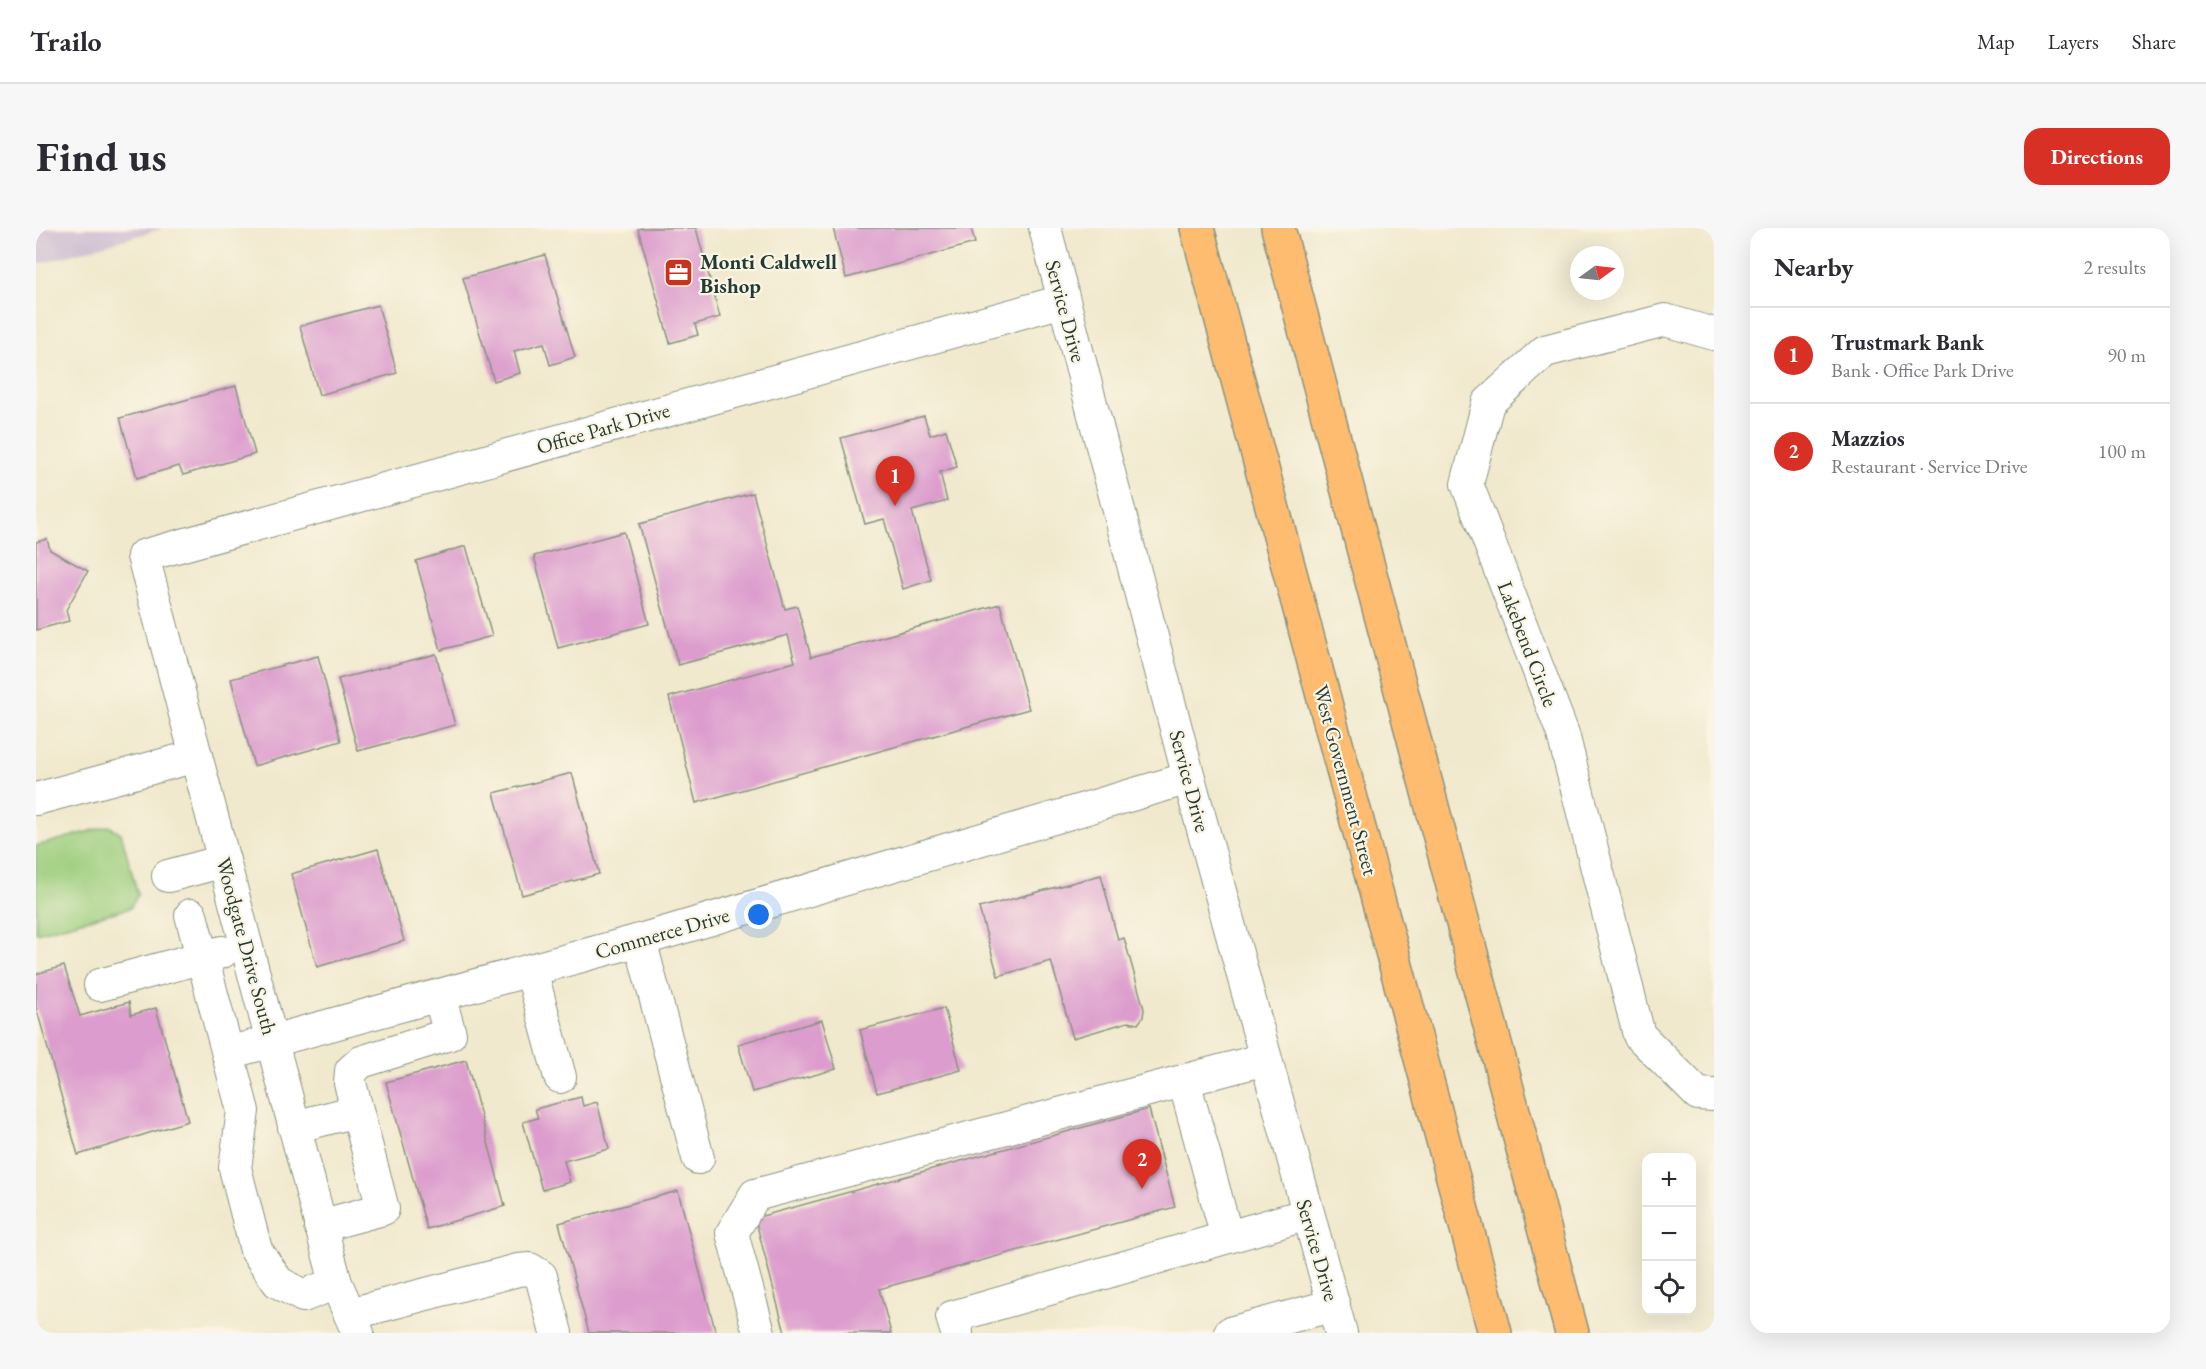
<!DOCTYPE html>
<html lang="en">
<head>
<meta charset="utf-8">
<style>
	body { margin:0; font-family:"EB Garamond",serif; background:#f7f7f7; color:#2b2b33 }
	.controls { position:absolute; right:18px; bottom:18px; display:grid; overflow:hidden; border-radius:12px; box-shadow:0 6px 24px #0002 }
	.controls button { width:54px; height:54px; display:grid; place-items:center; padding:0; border:0; border-bottom:2px solid #e1e1e2; background:#fff; color:#2b2b33; font:30px sans-serif }
	.compass { position:absolute; left:1534px; top:18px; width:54px; height:54px; border-radius:50%; background:#fff; box-shadow:0 6px 24px #0002; rotate:75deg }
	.you { position:absolute; left:723px; top:687px; width:21px; height:21px; margin:-15px; border:4px solid #fff; border-radius:50%; background:#1a73e8; box-shadow:0 0 0 9px #1a73e833 }
	.badge { display:grid; place-items:center; width:39px; height:39px; border-radius:50%; background:#d93025; color:#fff; font-size:20px; font-weight:700 }
	.pin { position:absolute; translate:-50% -50px; filter:drop-shadow(0 2px 3px #0008) }
	.pin::after { content:''; position:absolute; top:32px; width:21px; height:18px; background:inherit; clip-path:polygon(0 0,100% 0,50% 100%) }
	.list { margin:0; padding:0; list-style:none }
	h2 { display:flex; justify-content:space-between; align-items:center; height:78px; margin:0; padding:0 24px; font-size:26px }
	h2 small { font-size:20px; font-weight:400; color:#7c7c81 }
	.list li { display:grid; grid-template-columns:39px 1fr auto; gap:18px; align-items:center; box-sizing:border-box; height:96px; padding:0 24px; border-top:2px solid #e1e1e2 }
	.list b { display:block; font-size:22px; white-space:nowrap }
	.list p { margin:0; font-size:20px; white-space:nowrap; color:#7c7c81 }
	.list em { font-size:20px; font-style:normal; color:#7c7c81 }
	.icon { flex:none; width:33px; height:33px; fill:none; stroke:currentColor; stroke-width:2; stroke-linecap:round; stroke-linejoin:round }
	.map { position:relative; flex:none; width:1678px; height:1105px; overflow:hidden; border-radius:18px }
	header { display:flex; align-items:center; gap:36px; box-sizing:border-box; height:84px; padding:0 30px; background:#fff; border-bottom:2px solid #e1e1e2 }
	header strong { font-size:28px }
	nav { display:flex; gap:33px; margin-inline-start:auto; font-size:21px }
	.intro { display:flex; align-items:center; justify-content:space-between; box-sizing:border-box; height:144px; padding:0 36px }
	h1 { margin:0; font-size:42px }
	.button { padding:15px 27px; border-radius:18px; background:#d93025; color:#fff; font-size:21px; font-weight:700 }
	main { display:flex; gap:36px; padding:0 36px }
	aside { flex:1; background:#fff; border-radius:18px; box-shadow:0 6px 24px #0002 }
	.map>svg:first-child { display:block }
	.industrial { fill:#cebed1 }
	.green { fill:#9dce7e; stroke:#5e8659; stroke-width:1.5 }
	.building { fill:#dc9ccd }
	.lines { fill:none; stroke-linecap:round; stroke-linejoin:round }
	.minor-casing { stroke:#889380; stroke-width:34 }
	.major-casing { stroke:#889380; stroke-width:36 }
	.minor { stroke:#fff; stroke-width:32 }
	.major { stroke:#febc70; stroke-width:33 }
	.labels { text-anchor:middle; dominant-baseline:central; stroke-width:4.5; stroke-linejoin:round; paint-order:stroke }
	.poi-label { font-size:21px; font-weight:bold; fill:#1f3d34; stroke:#fcf5e5; text-anchor:start }
	.street-label { font-size:21px; fill:#1f3d34; stroke:#fcf5e5 }
</style>
</head>
<body>
<header>
<strong>Trailo</strong>
<nav><a>Map</a><a>Layers</a><a>Share</a></nav>
</header>
<div class="intro"><h1>Find us</h1><a class="button">Directions</a></div>
<main>
<div class="map">
<svg width="1678" height="1105" viewBox="0 0 1678 1105">
	<rect width="100%" height="100%" fill="#fcf5e5"/>
	<filter id="ink" filterUnits="userSpaceOnUse"><feTurbulence type="fractalNoise" baseFrequency=".0167" numOctaves="2"/><feDisplacementMap in="SourceGraphic" scale="12" xChannelSelector="R" yChannelSelector="G"/><feConvolveMatrix kernelMatrix="1 2 1 2 8 2 1 2 1" color-interpolation-filters="sRGB"/></filter>
	<filter id="wash" filterUnits="userSpaceOnUse"><feTurbulence type="fractalNoise" baseFrequency=".008" numOctaves="4" result="noise"/><feDisplacementMap in="SourceGraphic" scale="24" xChannelSelector="R" yChannelSelector="G"/><feGaussianBlur stdDeviation="1.35" result="paint"/><feColorMatrix in="noise" values="0 0 0 0 0 0 0 0 0 0 0 0 0 0 0 0 0 1.4 0 .05"/><feComposite in="paint" operator="in"/></filter>
	<g filter="url(#wash)">
		<rect width="100%" height="100%" fill="#f0e9cd"/>
		<polygon class="industrial" points="0,0 124,0 125,1 0,37"/>
		<polygon class="green" points="73,598 85,605 102,667 94,680 0,705 0,618"/>
		<g id="blocks">
			<g class="building">
				<polygon points="605,0 660,0 684,89 659,96 662,107 634,115 602,1"/>
				<polygon points="797,0 935,0 939,15 810,50"/>
				<polygon points="509,27 539,129 514,137 508,115 478,123 484,145 458,153 427,50"/>
				<polygon points="342,77 361,145 283,167 264,98"/>
				<polygon points="200,158 219,226 147,247 143,238 101,250 84,190"/>
				<polygon points="888,188 894,207 910,202 921,239 904,244 911,273 876,283 895,352 867,361 848,291 829,296 805,210"/>
				<polygon points="717,265 749,381 761,378 775,429 964,376 993,481 660,575 633,469 759,434 752,407 642,437 603,296"/>
				<polygon points="588,304 613,396 522,420 498,328"/>
				<polygon points="11,311 14,322 52,343 30,382 33,393 0,402 0,314"/>
				<polygon points="430,318 456,408 405,422 380,333"/>
				<polygon points="400,426 419,497 322,523 302,451"/>
				<polygon points="282,428 305,513 218,538 195,451"/>
				<polygon points="536,545 563,646 486,667 458,565"/>
				<polygon points="342,621 368,713 281,739 255,646"/>
				<polygon points="1065,647 1082,712 1088,710 1108,781 1107,789 1102,796 1092,794 1037,810 1015,733 962,748 943,680"/>
				<polygon points="28,738 44,788 93,774 95,787 120,780 152,893 42,927 0,779 0,746"/>
				<polygon points="908,780 925,842 841,865 824,802"/>
				<polygon points="786,792 800,841 716,864 702,816"/>
				<polygon points="430,832 469,978 391,1001 350,854"/>
				<polygon points="545,869 547,878 561,874 573,921 528,933 534,954 506,962 487,894 502,890 499,881"/>
				<polygon points="1113,881 1139,979 843,1061 855,1105 749,1105 719,990"/>
				<polygon points="642,963 680,1105 553,1105 523,995"/>
			</g>
		</g>
	</g>
	<g filter="url(#ink)">
		<use href="#blocks" fill-opacity="0" stroke="#889380" stroke-width="1.5"/>
		<g class="lines">
			<defs>
				<g id="minor">
					<polyline points="1009,0 1153,550 1305,1105"/>
					<polyline points="1678,106 1629,92 1509,123 1452,175 1431,256 1527,506 1603,807 1662,866 1678,867"/>
					<polyline points="0,571 160,528"/>
					<polyline points="132,648 188,633"/>
					<polyline points="155,687 207,883 199,940 220,1022 242,1054 267,1068 300,1055"/>
					<polyline points="604,712 662,930"/>
					<polyline points="495,742 524,849"/>
					<polyline points="64,757 186,724"/>
					<polyline points="192,825 604,712 1153,550"/>
					<polyline points="1148,853 1191,1009"/>
					<polyline points="258,899 321,883"/>
					<polyline points="284,998 347,981 314,855 315,843 325,834 414,806 403,767"/>
					<polyline points="314,1086 482,1042 494,1041 505,1048 520,1105"/>
					<polyline points="322,1105 300,1055 107,328 1027,73"/>
					<polyline points="723,1105 696,1005 719,967 1229,831"/>
					<polyline points="921,1105 916,1089 1272,986"/>
					<polyline points="1194,1105 1298,1077"/>
				</g>
				<g id="major">
					<polyline points="1161,0 1459,1105"/>
					<polyline points="1242,0 1536,1105"/>
				</g>
			</defs>
			<use href="#minor" class="minor-casing"/>
			<use href="#major" class="major-casing"/>
			<use href="#minor" class="minor"/>
			<use href="#major" class="major"/>
		</g>
	</g>
	<defs>
		<symbol id="office-square" viewBox="-11 -11 22 22"><rect x="-9" y="-9" width="18" height="18" rx="4" fill="#c8321e" stroke="#fcf5e5"/><path d="M-6-3h4V-5.5h4V-3h4V5H-6ZM-1-4.5V-3h2v-1.5ZM-6 0V1H6V0Z" fill="#fff"/></symbol>
	</defs>
	<g fill-rule="evenodd">
		<use href="#office-square" x="626" y="28" width="33" height="33"/>
	</g>
	<g class="labels">
		<g class="poi-label">
			<text x="664" y="33">Monti Caldwell<tspan x="664" dy="24">Bishop</tspan></text>
		</g>
		<g class="street-label">
			<text transform="translate(1030 83) rotate(75)">Service Drive</text>
			<text transform="translate(567 200) rotate(-16)">Office Park Drive</text>
			<text transform="translate(1492 416) rotate(69)">Lakebend Circle</text>
			<text transform="translate(1310 552) rotate(75)">West Government Street</text>
			<text transform="translate(1154 553) rotate(75)">Service Drive</text>
			<text transform="translate(626 705) rotate(-16)">Commerce Drive</text>
			<text transform="translate(211 718) rotate(75)">Woodgate Drive South</text>
			<text transform="translate(1282 1022) rotate(74)">Service Drive</text>
		</g>
	</g>
</svg>
<div class="controls">
<button>+</button>
<button>−</button>
<button><svg class="icon" aria-label="locate" viewBox="0 0 24 24"><circle cx="12" cy="12" r="6"/><path d="M12 2v4M12 18v4M2 12h4M18 12h4"/></svg></button>
</div>
<svg class="compass" viewBox="-18 -18 36 36"><path d="M0-13l5 13h-10z" fill="#e53935"/><path d="M0 13l5-13h-10z" fill="#7c7c81"/></svg>
<div class="you"></div>
<div class="pin badge" style="left:859px;top:278px">1</div>
<div class="pin badge" style="left:1106px;top:961px">2</div>
</div>
<aside>
<h2>Nearby<small>2 results</small></h2>
<ul class="list">
<li><span class="badge">1</span><div><b>Trustmark Bank</b><p>Bank · Office Park Drive</p></div><em>90 m</em></li>
<li><span class="badge">2</span><div><b>Mazzios</b><p>Restaurant · Service Drive</p></div><em>100 m</em></li>
</ul>
</aside>
</main>
</body>
</html>
